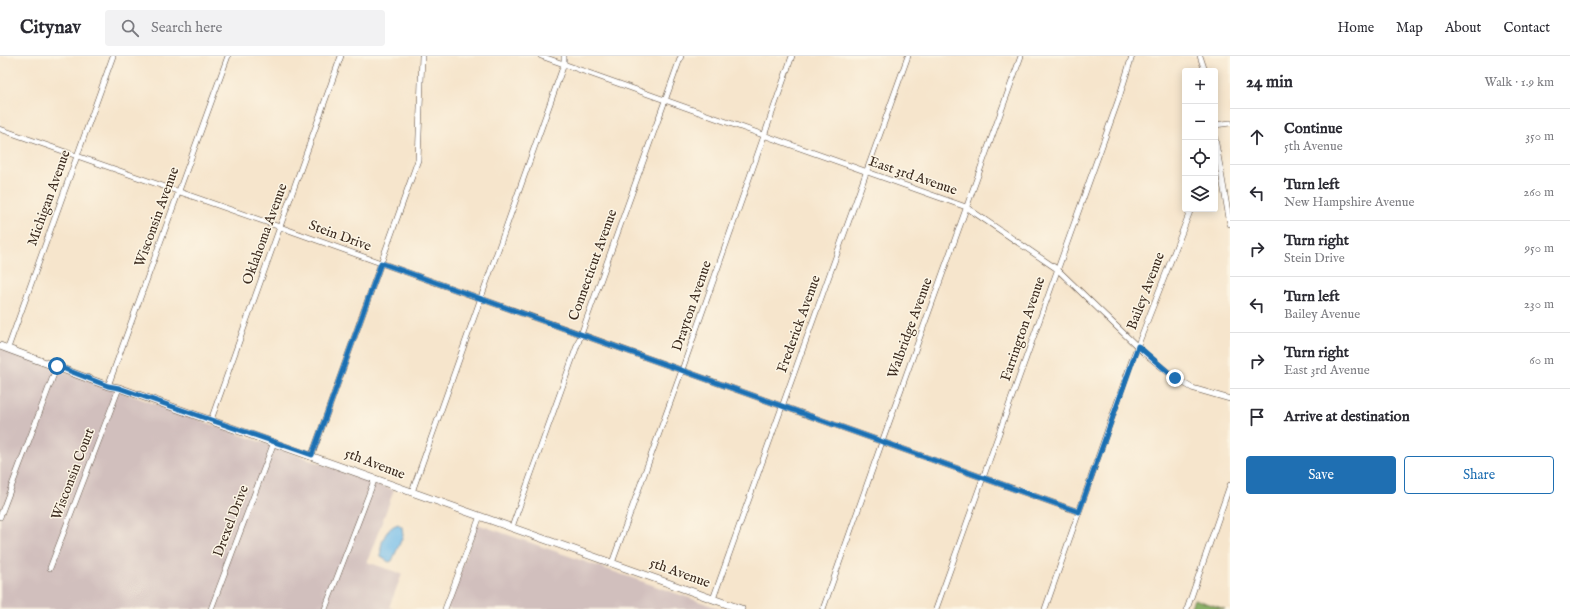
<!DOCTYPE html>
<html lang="en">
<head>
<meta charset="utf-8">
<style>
	body { margin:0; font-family:"IM FELL English",serif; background:#f2f2f3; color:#2b2b33 }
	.controls { position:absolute; right:12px; top:12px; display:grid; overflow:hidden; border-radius:4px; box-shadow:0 2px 10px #0003 }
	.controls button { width:36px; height:36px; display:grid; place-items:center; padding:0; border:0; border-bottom:1px solid #e1e1e2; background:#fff; color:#2b2b33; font:20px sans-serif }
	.stop { position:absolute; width:12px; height:12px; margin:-9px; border:3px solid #1f6fb2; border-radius:50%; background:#fff }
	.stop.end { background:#1f6fb2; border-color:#fff; box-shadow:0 1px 4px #0008 }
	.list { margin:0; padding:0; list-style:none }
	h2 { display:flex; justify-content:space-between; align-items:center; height:52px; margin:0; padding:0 16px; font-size:17px }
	h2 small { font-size:13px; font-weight:400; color:#7c7c81 }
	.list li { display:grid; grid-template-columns:26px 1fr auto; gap:12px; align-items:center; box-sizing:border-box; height:56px; padding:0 16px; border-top:1px solid #e1e1e2 }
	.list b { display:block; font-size:15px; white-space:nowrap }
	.list p { margin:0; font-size:13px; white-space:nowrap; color:#7c7c81 }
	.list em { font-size:13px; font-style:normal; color:#7c7c81 }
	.actions { display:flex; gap:8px; padding:12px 16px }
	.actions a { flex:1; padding:9px 0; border:1px solid #1f6fb2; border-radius:4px; text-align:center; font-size:14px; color:#1f6fb2 }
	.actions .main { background:#1f6fb2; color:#fff }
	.icon { flex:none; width:22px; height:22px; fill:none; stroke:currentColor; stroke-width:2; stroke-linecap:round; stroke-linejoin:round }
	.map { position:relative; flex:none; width:1230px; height:553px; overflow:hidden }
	header { display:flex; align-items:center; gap:24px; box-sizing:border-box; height:56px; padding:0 20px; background:#fff; border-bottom:1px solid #e1e1e2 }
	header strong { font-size:19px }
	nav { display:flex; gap:22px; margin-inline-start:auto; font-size:14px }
	.search { width:280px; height:36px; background:#f2f2f3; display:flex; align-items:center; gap:10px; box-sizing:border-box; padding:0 14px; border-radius:4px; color:#7c7c81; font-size:15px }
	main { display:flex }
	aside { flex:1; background:#fff }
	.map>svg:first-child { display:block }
	.industrial { fill:#d1bfbd }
	.forest { fill:#8ab167; stroke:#626e42 }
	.water { fill:#71bcea; stroke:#567384 }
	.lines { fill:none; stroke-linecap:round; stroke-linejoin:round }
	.minor-casing { stroke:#574638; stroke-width:6 }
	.secondary-casing { stroke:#574638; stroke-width:8 }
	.minor { stroke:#fff; stroke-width:5 }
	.secondary { stroke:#fff; stroke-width:7 }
	.route { stroke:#1f6fb2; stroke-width:5 }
	.labels { text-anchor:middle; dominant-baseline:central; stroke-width:3; stroke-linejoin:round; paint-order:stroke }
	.street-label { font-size:14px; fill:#3b2a1e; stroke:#fcf5e5 }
</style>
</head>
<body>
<header>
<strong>Citynav</strong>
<div class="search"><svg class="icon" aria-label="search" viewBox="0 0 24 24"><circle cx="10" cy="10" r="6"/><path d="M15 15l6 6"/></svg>Search here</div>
<nav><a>Home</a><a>Map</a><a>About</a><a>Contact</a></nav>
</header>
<main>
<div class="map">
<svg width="1230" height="553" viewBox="0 0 1230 553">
	<rect width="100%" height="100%" fill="#fcf5e5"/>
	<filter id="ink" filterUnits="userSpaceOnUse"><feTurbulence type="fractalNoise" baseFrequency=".025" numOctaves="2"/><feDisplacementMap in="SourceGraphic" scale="8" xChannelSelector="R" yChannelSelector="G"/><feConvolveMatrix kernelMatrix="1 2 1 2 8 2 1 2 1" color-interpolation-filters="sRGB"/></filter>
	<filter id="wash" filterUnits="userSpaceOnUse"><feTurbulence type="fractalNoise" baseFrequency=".012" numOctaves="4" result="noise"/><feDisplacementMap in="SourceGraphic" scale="16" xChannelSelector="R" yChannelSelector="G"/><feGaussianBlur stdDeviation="0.9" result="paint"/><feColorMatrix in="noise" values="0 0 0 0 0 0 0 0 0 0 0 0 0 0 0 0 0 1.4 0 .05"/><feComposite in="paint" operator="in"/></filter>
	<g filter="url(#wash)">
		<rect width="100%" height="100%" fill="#f6e5cc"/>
		<g class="industrial">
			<polygon points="0,292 394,434 367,506 402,518 389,551 394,553 0,553"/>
			<polygon points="477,468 721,553 446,553"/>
		</g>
		<polygon class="forest" points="1194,543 1225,553 1190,553"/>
		<path class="water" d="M398,468L402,471L403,480L392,505L389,506L381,501C379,489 385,472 398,468Z"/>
	</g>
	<g filter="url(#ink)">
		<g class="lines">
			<defs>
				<g id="minor">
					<polyline points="541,0 966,151 1057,213 1144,297 1175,322 1192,332 1230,343"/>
					<polyline points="1200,0 1205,15"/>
					<polyline points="1215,69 1230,67"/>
					<polyline points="0,73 280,171 1079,456"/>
					<polyline points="1215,82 1230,168"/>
					<polyline points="8,292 113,0"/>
					<polyline points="108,330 228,0"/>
					<polyline points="211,364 341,0"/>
					<polyline points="312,399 418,104 422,0"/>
					<polyline points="412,436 564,8 564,0"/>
					<polyline points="0,461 57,310"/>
					<polyline points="512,471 681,0"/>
					<polyline points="612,507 682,314 792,0"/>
					<polyline points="50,512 119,332"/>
					<polyline points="713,543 908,0"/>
					<polyline points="211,553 274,386"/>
					<polyline points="325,553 375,422"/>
					<polyline points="445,553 480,460"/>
					<polyline points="823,553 882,386 1021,0"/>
					<polyline points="936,553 1118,45 1132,0"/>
					<polyline points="1045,553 1132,304 1191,153"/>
					<polyline points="1187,553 1230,429"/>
				</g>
				<path id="secondary" d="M0,290L108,330L119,332C327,405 534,479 741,553"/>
			</defs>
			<use href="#minor" class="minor-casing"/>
			<use href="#secondary" class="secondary-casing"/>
			<use href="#minor" class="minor"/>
			<use href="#secondary" class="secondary"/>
		</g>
	</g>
	<g class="lines" filter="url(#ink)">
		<polyline class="route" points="57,310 108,330 119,332 312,399 381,207 1079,456 1138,290 1175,322"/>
	</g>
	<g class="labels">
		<g class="street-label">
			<text transform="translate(913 120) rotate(19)">East 3rd Avenue</text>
			<text transform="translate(49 142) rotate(-70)">Michigan Avenue</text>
			<text transform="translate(157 161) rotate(-70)">Wisconsin Avenue</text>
			<text transform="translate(265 178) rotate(-70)">Oklahoma Avenue</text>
			<text transform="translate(340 180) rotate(20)">Stein Drive</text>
			<text transform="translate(593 209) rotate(-70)">Connecticut Avenue</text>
			<text transform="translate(1146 235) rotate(-69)">Bailey Avenue</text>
			<text transform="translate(692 250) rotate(-71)">Drayton Avenue</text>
			<text transform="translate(799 268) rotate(-70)">Frederick Avenue</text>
			<text transform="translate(910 272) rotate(-70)">Walbridge Avenue</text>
			<text transform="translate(1023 273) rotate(-71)">Farrington Avenue</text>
			<text transform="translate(375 408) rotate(21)">5th Avenue</text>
			<text transform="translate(73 418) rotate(-69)">Wisconsin Court</text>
			<text transform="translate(231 465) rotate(-69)">Drexel Drive</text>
			<text transform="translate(680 517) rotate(20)">5th Avenue</text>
		</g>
	</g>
</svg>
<div class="controls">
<button>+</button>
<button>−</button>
<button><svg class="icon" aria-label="locate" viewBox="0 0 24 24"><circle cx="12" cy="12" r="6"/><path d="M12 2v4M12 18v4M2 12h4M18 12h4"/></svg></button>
<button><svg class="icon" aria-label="layers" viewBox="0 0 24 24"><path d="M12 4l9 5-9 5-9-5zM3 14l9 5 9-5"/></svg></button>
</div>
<div class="stop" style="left:57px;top:310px"></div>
<div class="stop end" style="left:1175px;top:322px"></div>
</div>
<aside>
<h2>24 min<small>Walk · 1.9 km</small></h2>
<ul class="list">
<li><svg class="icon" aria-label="ahead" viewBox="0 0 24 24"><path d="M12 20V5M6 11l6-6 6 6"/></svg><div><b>Continue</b><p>5th Avenue</p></div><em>350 m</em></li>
<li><svg class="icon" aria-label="left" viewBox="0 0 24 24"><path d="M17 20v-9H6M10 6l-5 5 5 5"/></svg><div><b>Turn left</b><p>New Hampshire Avenue</p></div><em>260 m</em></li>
<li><svg class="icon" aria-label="right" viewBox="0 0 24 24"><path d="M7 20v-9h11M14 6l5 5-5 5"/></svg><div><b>Turn right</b><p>Stein Drive</p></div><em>950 m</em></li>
<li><svg class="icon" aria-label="left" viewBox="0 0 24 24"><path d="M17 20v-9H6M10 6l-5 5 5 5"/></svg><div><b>Turn left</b><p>Bailey Avenue</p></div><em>230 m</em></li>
<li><svg class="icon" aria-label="right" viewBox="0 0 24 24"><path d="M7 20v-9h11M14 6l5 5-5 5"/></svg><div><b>Turn right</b><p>East 3rd Avenue</p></div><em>60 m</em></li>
<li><svg class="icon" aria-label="arrive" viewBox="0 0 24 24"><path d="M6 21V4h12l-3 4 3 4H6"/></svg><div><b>Arrive at destination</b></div></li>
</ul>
<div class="actions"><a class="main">Save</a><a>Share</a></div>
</aside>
</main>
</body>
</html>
